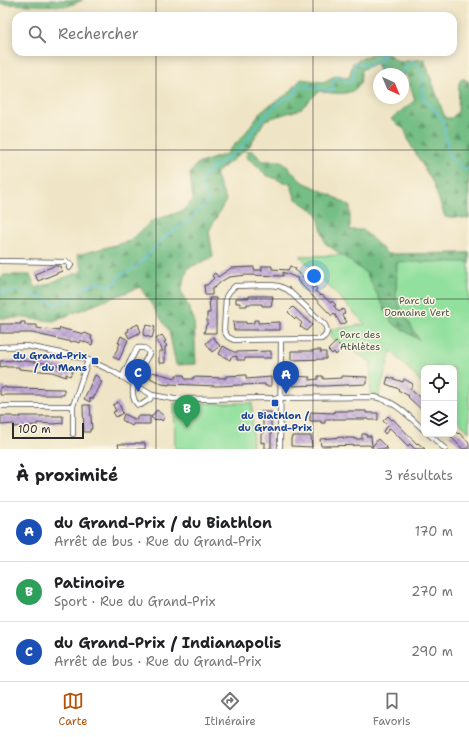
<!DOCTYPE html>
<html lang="fr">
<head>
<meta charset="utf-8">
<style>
	body { margin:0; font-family:"Shantell Sans",sans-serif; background:#f2f2f2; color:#202124 }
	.controls { position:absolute; right:12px; bottom:12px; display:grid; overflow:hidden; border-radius:8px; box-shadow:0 2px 10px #0003 }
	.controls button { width:36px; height:36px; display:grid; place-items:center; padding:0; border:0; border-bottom:1px solid #e0e0e0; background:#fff; color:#202124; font:20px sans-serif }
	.compass { position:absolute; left:373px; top:68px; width:36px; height:36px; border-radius:50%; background:#fff; box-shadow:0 2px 10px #0003; rotate:136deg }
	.scale { position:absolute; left:12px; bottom:10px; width:72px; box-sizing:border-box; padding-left:4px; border:2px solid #2b2b2b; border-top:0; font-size:11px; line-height:14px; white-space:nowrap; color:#2b2b2b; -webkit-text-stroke:3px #fcf5e5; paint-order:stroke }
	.you { position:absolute; left:314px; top:276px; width:14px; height:14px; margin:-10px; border:3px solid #fff; border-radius:50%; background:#1a73e8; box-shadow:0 0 0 6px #1a73e833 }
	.badge { display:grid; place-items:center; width:26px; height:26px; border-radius:50%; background:#b45309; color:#fff; font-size:13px; font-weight:700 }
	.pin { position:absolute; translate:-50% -33px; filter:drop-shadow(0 1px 2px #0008) }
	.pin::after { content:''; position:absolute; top:21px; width:14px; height:12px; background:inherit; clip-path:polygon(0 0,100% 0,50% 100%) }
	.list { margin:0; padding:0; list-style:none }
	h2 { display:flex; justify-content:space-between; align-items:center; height:52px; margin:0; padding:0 16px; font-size:17px }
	h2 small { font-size:13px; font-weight:400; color:#757577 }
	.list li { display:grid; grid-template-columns:26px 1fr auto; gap:12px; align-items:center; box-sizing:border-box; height:60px; padding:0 16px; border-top:1px solid #e0e0e0 }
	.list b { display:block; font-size:15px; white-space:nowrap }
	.list p { margin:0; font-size:13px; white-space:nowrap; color:#757577 }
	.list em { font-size:13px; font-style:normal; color:#757577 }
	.icon { flex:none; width:22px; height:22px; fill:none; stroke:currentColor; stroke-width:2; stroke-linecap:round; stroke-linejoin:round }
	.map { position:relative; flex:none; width:469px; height:449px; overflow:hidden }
	.search { position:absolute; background:#fff; box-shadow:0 2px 10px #0003; left:12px; right:12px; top:12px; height:44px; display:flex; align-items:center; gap:10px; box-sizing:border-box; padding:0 14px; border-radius:12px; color:#757577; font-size:15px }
	.sheet { height:232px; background:#fff }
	nav { display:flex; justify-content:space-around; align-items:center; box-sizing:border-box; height:56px; border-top:1px solid #e0e0e0; background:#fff; font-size:11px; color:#757577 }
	nav a { display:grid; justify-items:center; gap:2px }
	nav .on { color:#b45309 }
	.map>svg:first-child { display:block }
	.green { fill:#92e09e; stroke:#5e8664 }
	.forest { fill:url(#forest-firs); stroke:#507458 }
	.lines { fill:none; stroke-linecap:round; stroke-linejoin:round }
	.stream { stroke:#5fc3dd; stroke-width:1.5 }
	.building { fill:url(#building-cross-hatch) }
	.minor-casing { stroke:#484742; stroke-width:6 }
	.minor { stroke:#fff; stroke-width:4.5 }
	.grid { fill:none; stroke:#2b2b2b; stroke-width:1; stroke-opacity:0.55 }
	.transit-dot { fill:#1a4fb4; stroke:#fcf5e5; stroke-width:1.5 }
	.labels { text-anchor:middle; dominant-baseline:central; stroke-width:3; stroke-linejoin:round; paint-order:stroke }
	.park-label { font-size:10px; fill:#455848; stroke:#fcf5e5 }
	.transit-label { font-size:10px; font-weight:bold; fill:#164399; stroke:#fcf5e5; text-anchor:end }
</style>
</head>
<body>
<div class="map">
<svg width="469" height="449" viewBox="0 0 469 449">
	<defs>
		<pattern id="forest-firs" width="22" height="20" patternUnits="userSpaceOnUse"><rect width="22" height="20" fill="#75be85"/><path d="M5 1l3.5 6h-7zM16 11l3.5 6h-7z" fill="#609b6d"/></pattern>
		<pattern id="building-cross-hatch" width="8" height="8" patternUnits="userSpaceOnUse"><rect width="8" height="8" fill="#c1a7da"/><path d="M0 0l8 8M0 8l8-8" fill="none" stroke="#9d88b1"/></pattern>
	</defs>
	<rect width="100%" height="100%" fill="#fcf5e5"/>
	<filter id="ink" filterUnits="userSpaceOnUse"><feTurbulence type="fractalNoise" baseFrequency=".025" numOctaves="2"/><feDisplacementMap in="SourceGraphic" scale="8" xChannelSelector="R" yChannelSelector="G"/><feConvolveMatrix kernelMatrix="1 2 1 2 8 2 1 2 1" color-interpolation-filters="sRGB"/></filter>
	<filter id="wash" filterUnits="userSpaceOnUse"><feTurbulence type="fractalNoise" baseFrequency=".012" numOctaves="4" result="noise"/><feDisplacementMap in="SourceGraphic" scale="16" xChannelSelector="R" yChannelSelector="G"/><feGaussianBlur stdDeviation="0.9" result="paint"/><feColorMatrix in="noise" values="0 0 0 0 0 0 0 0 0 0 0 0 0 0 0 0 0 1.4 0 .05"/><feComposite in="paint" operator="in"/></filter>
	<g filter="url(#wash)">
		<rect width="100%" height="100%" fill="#efe5c6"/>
		<g class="green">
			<polygon points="469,253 469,432 454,417 454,368 424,368 424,385 391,351 379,395 370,394 371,362 330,337 331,330 365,324 300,256"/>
			<polygon points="174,403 252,403 253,449 175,449"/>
		</g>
		<g class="forest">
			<polygon points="0,0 83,0 68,6 0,4"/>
			<path d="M375,52H386L398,62L424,59L445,118H452L458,111L459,83L462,78L469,82V218L445,217L433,183L409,142L405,130L391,119L415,100L406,73L403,76V74H380L376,63L361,70C361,74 361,79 360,83C353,98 331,93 319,91L301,109L265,120L249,147L215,174L226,200L209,231L213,257L188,268L181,291L194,319L196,364L176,365L169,331L140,287L53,321L24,318H0V278L5,275H30L36,288L83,271L77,255L130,241L152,221L182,211L193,200L190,174L197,164L224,155L244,135L261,111L289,93L301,79L323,82L337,75L349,78L353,63Z"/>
			<polygon points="247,151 253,151 262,161 282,161 301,181 331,195 350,206 350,230 363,230 388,254 469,253 469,262 397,262 396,299 419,340 392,323 366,273 325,243 317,213 295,198 291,185 266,175 254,163 246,157"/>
		</g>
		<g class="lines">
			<g class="stream">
				<polyline points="400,74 410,64 416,62 422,77 422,96 443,120 448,154 451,158 464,169 469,169"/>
				<path d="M0,293L21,291L43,298L54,304L63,302L85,287L98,282L110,286L116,283L119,275C139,271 149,251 164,238C170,232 179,228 186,223C194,216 201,208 208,201L202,185L203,176C215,165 231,158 243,146C248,141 250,134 255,128C261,119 271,110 279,103C287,96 296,99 298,86L318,88L330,91L334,89V80L338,76L350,83L353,81L355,63L368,66L384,52L385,56L378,63L382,71L385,74"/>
			</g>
		</g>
		<g id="blocks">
			<g class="building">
				<polygon points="54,266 60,266 62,271 38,281 35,274"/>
				<polygon points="262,266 272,266 272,269 288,270 290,266 296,269 295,271 298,272 312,287 314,288 315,286 317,289 315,291 321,296 322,295 331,303 332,301 336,305 334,306 339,312 343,309 345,313 342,315 347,322 341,325 334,313 332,316 297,280 299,279 283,272 283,276 247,275 229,277 222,281 214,288 212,288 212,295 205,295 204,285 207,285 214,278 212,276 215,273 218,277 231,268 254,267 254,270 262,270"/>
				<polygon points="249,296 273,296 271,306 262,306 262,304 247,304 247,306 240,306 240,303 236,303 236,298 249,298"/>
				<polygon points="209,298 216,298 216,333 204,333 206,325 207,325 207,313 210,313"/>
				<polygon points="293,307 312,325 306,331 300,326 302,323 296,318 295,319 288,312"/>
				<polygon points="254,320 258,320 258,323 280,322 280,330 234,330 233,322 246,322 246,324 254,323"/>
				<polygon points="21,322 25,322 25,325 37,325 37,328 47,330 47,329 59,331 60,328 84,334 85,333 92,336 91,339 93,341 92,345 80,340 80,343 73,341 72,342 32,333 0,333 0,324 21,324"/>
				<polygon points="138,324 141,332 129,338 126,332 129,331 128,329"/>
				<polygon points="146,325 155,327 152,338 143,335"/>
				<polygon points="162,335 166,341 164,342 167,346 165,347 165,363 159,363 159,351 163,351 156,339"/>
				<polygon points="121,336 128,340 119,360 113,357 118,348 120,343 118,343"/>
				<polygon points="213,337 220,346 212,352 206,343"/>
				<polygon points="336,342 342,348 336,355 334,352 332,354 328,350"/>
				<polygon points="223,346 234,352 271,351 271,358 245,358 245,360 237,360 237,356 231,357 230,360 219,354"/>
				<polygon points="314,350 321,350 320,352 326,352 326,359 291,360 291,351 314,351"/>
				<polygon points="15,360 44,363 62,366 73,370 70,376 66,374 66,377 52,372 19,369 19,367 6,367 6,366 0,367 0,361"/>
				<polygon points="152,372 176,378 176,375 184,375 185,379 193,379 193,377 226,378 226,376 246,375 246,379 271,377 271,386 265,386 265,384 217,386 169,384 169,385 162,384 150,378"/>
				<polygon points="95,375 100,378 98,380 102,382 93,399 90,398 90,402 84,399"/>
				<polygon points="292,376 310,377 310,380 318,379 318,376 323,376 323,379 342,378 342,376 367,377 367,384 324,386 318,386 318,385 292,386"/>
				<polygon points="388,377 403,382 404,379 413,384 410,389 424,401 424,408 422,410 408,397 409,396 398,390 399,389 386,384"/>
				<polygon points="0,387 6,387 6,388 64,389 64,395 0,395"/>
				<polygon points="118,402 123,413 116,417 113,412 116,411 113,405"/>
				<polygon points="83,405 90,405 92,429 90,429 90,432 84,432"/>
				<polygon points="157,410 165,417 162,421 160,419 159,420 157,419 155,421 151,417"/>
				<polygon points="334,411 366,411 366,413 378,413 378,420 368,420 368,419 325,419 325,423 321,423 321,421 310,421 310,412 334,413"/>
				<polygon points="261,412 272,412 272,417 271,418 271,449 265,449 265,442 261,443 261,434 263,434 263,417 261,418"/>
				<polygon points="124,414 137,420 137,416 150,416 150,424 133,424 132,426 122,420"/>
				<polygon points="1,416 13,416 13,417 21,417 20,416 63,416 63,423 54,424 37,423 37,425 14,427 14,424 1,425"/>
				<polygon points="388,416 392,420 393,419 417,444 418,443 425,449 415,449 410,444 408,446 390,428 385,434 383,431 388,426 383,421"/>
				<polygon points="454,430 458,434 459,433 469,442 469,449 463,449 448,434 454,434"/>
				<polygon points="362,434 366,434 366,436 371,436 372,447 378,439 388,449 374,449 369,445 321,446 320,439 343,437 343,438 354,438 354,439 362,439"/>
				<polygon points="292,436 311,436 312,447 291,446 291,438 292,438"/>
				<polygon points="135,443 145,443 145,449 119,449 118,444 135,444"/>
			</g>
		</g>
	</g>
	<g filter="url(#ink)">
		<use href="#blocks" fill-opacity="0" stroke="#484742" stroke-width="1"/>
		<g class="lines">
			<defs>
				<g id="minor">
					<polyline points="0,261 67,262 71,265 69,268"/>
					<path d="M271,285L279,286L288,290L325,325C328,331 327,336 321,339L234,340L228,337L224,331L226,297L229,292L235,286Z"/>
					<path d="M0,347L27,346L71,355L88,360L112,371L152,395L174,399L375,397C397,402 408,416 424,430"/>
					<path d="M122,377L137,348C144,347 147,348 149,354C142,367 124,392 138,405H141L150,399L152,395"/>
					<polyline points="0,406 73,406"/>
					<polyline points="73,434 73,406 88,360"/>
					<polyline points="429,434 445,449"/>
					<polyline points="280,449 281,340"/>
				</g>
			</defs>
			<use href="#minor" class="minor-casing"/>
			<use href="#minor" class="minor"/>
		</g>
	</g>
	<path class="grid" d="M156,0V16M313,0V16M156,52V449M313,52V449M0,150H469M0,299H469"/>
	<g class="transit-dot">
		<rect x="91" y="357" width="8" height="8" rx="2"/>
		<rect x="271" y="399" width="8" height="8" rx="2"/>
	</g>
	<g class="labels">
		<g class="park-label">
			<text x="417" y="300">Parc du<tspan x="417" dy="12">Domaine Vert</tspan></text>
			<text x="360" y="334">Parc des<tspan x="360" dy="12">Athlètes</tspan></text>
		</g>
		<g class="transit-label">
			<text x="87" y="355">du Grand-Prix<tspan x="87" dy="12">/ du Mans</tspan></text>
			<text x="275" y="415" text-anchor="middle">du Biathlon /<tspan x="275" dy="12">du Grand-Prix</tspan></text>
		</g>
	</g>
</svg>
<div class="controls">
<button><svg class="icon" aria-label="locate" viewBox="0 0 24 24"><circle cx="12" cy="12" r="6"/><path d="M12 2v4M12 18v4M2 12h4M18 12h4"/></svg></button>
<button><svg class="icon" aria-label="layers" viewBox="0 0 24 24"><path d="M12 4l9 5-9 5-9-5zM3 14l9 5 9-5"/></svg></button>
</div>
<svg class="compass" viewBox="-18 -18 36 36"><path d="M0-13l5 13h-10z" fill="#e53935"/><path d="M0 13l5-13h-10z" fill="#757577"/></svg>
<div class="scale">100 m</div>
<div class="you"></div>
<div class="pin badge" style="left:286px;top:394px;background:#1a4fb4">A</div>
<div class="pin badge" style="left:187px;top:428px;background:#2e9e5b">B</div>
<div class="pin badge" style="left:138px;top:392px;background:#1a4fb4">C</div>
<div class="search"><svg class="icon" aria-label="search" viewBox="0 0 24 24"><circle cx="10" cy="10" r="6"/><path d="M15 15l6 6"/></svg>Rechercher</div>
</div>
<section class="sheet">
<h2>À proximité<small>3 résultats</small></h2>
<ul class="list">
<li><span class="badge" style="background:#1a4fb4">A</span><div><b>du Grand-Prix / du Biathlon</b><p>Arrêt de bus · Rue du Grand-Prix</p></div><em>170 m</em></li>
<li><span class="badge" style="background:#2e9e5b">B</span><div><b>Patinoire</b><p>Sport · Rue du Grand-Prix</p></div><em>270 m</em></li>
<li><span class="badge" style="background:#1a4fb4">C</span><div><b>du Grand-Prix / Indianapolis</b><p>Arrêt de bus · Rue du Grand-Prix</p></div><em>290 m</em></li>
</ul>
</section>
<nav>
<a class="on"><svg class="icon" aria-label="map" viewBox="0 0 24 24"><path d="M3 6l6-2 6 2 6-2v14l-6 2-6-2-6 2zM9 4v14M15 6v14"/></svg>Carte</a>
<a><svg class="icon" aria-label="directions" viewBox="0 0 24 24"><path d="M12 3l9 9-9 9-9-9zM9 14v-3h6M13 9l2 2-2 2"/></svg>Itinéraire</a>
<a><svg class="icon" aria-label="saved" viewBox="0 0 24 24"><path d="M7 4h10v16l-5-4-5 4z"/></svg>Favoris</a>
</nav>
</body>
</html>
